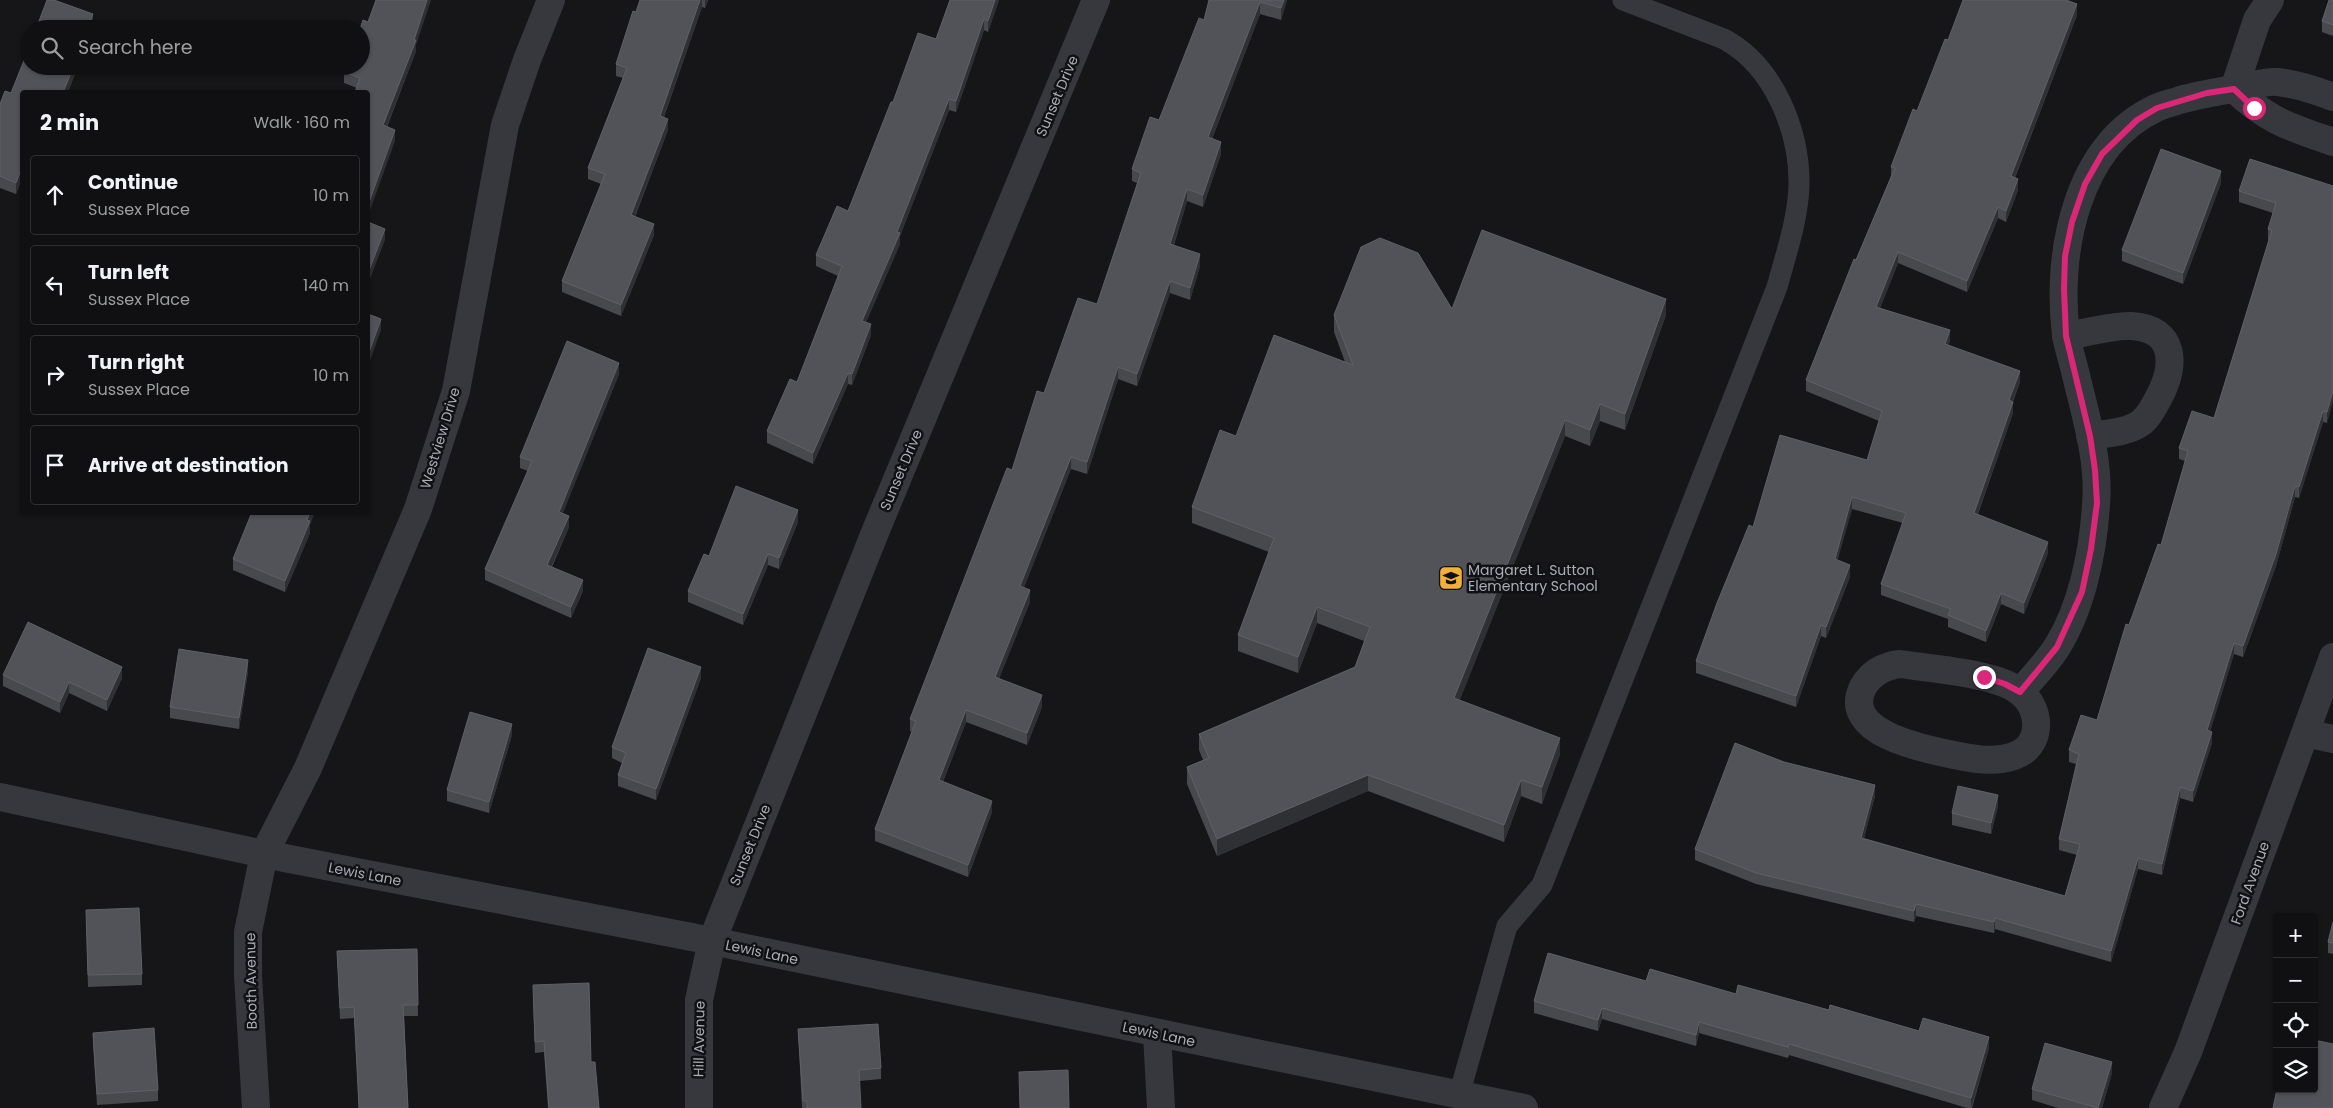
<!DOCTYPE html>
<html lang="en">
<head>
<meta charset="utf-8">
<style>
	body { margin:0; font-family:Poppins,sans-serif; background:#19191b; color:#f1f3f6 }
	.controls { position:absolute; right:15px; bottom:15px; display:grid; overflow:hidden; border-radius:5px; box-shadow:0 1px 4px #0004 }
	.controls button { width:45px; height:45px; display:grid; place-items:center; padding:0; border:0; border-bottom:1px solid #303032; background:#101012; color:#f1f3f6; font:25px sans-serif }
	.stop { position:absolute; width:15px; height:15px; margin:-11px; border:4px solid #db2777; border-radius:50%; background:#fff }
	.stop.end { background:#db2777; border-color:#fff; box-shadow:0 1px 5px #0008 }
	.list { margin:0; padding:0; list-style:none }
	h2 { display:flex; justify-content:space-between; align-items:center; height:65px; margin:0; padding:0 20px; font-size:21px }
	h2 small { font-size:16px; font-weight:400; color:#9c9d9f }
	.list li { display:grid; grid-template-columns:32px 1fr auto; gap:15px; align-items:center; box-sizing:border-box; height:80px; margin:0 10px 10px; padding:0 10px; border:1px solid #303032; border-radius:5px }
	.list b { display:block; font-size:19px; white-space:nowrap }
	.list p { margin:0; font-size:16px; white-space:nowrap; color:#9c9d9f }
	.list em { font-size:16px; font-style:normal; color:#9c9d9f }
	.icon { flex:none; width:28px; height:28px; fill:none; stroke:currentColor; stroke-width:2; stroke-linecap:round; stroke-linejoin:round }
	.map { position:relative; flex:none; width:2333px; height:1108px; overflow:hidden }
	.search { position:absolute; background:#101012; box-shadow:0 1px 4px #0004; left:20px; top:20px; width:350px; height:55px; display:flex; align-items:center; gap:12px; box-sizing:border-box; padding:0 18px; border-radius:28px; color:#9c9d9f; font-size:19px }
	.panel { position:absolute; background:#101012; box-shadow:0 1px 4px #0004; left:20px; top:90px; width:350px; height:425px; border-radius:5px }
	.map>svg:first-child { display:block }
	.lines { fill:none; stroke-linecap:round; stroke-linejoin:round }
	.service { stroke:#37383d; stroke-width:21 }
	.minor { stroke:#37383d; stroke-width:28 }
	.tertiary { stroke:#37383d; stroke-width:28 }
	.wall { fill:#47494d }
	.shaded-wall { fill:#2f3033 }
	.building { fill:#525359; stroke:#5f6168 }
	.route { stroke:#db2777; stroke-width:6 }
	.labels { text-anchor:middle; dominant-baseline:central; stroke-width:5; stroke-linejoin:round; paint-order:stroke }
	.street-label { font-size:14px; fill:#a8adb8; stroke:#111113 }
	.poi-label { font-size:14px; fill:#a8adb8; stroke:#111113; text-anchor:start }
</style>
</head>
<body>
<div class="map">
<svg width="2333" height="1108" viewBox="0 0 2333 1108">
	<rect width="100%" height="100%" fill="#161618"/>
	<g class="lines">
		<path class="service" d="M1459,1095L1507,926L1542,885L1777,287C1786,254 1798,219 1799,186C1800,131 1774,66 1724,39L1623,0"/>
		<g class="minor">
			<path d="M2234,89C2268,121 2290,127 2333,142"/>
			<polyline points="2234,89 2257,20 2270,0"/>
			<path d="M2066,336C2085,333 2114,325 2131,326C2176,328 2176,365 2159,397C2155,405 2149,416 2142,422C2127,433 2108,433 2090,436"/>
			<path d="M1900,664C1931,669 1997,673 2020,692C2042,709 2043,746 2014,756C1994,763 1973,759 1954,755C1924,749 1840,733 1863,687C1871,673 1884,666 1900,664Z"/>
			<path d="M2020,692C2032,678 2047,663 2057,647C2082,607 2093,552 2096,505C2100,460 2085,414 2075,371C2072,359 2068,347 2066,335C2056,255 2075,146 2156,108C2164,104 2172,103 2180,100C2201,94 2223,91 2245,87C2255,85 2267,81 2277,82C2297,84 2315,90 2333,97"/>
			<polyline points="2306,733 2333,739"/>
			<polyline points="264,854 308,768 418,509 456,391 505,125 527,60 551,0"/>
			<polyline points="1157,1034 1161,1108"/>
			<polyline points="699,1108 699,1000 712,941 876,530 1096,0"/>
			<polyline points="2163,1108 2188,1052 2333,657"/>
		</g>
		<g class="tertiary">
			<polyline points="0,797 264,854 712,941 1524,1108"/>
			<polyline points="256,1108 248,976 248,932 264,854"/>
		</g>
	</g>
	<g class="wall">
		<polygon points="640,0 708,0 705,8 702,7 664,117 668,130 635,217 654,235 621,316 562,292 562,281 601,184 588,179 588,168 623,78 616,76 616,64"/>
		<polygon points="950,0 999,0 988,32 984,30 956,112 949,110 900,236 900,244 866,322 871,335 852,385 848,384 813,464 767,443 767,431 797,382 838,276 816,266 816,255 848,211 893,102 936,39"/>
		<polygon points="1209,0 1287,0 1281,20 1260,14 1212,139 1221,154 1203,207 1187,201 1174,245 1200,266 1190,300 1170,293 1137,386 1118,379 1087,474 1071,469 1024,587 1030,602 999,678 1042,707 1027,745 966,722 943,782 992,812 968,877 875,841 875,829 912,732 910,731 910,719 1044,393 1097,304 1137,183 1132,181 1132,169 1159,120 1204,20"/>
		<polygon points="2333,0 2333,36 2322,32 2322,21"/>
		<polygon points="2077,15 2015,178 2018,190 2006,222 1998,218 1967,292 1898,263 1880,308 1950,341 1948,345 2020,382 2013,402 2013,413 1978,514 2048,553 2024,614 2001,604 1986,642 1948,627 1948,619 1881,595 1881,584 1903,523 1852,509 1837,560 1850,577 1826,638 1821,636 1796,707 1696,673 1696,661 1753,527 1867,460 1879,421 1806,391 1806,380 1891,176 1891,167 1917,111 1948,40"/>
		<polygon points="416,45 416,51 387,127 395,141 357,88 344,83 344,72"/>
		<polygon points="78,66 68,92 22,92 22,178 16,194 0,188 0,104 11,93"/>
		<polygon points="2221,183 2183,284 2122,261 2122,250"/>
		<polygon points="2333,186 2327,423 2323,422 2299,498 2295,497 2276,566 2243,657 2234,654 2210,731 2212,743 2193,802 2180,798 2162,875 2138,869 2111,962 1995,929 1994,933 1916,916 1914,922 1756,884 1695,860 1695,849 1875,796 1864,838 2065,896 2077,855 2059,850 2059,839 2076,764 2069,762 2069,750 2097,720 2129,625 2161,545 2185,461 2179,459 2179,448 2214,418 2269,240 2268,240 2268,229 2273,213 2239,202 2239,191"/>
		<polygon points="1452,309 1666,315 1625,430 1600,421 1590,446 1565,436 1459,701 1560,754 1542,804 1521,796 1504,842 1368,791 1217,856 1187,784 1187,767 1203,760 1199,750 1199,734 1355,667 1364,641 1317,623 1298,673 1238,651 1238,635 1269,552 1192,523 1192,507 1345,362 1334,332 1334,315"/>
		<polygon points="619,374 562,514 569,527 552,567 583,591 571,618 485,580 485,569 528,471 520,468 520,457"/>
		<polygon points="798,522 779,569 768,565 743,625 688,602 688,591 709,556"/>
		<polygon points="310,525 310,533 285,592 233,570 233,559"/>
		<polygon points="248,672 239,729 170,718 170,707"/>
		<polygon points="3,675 122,678 107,711 69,693 60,713 3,686"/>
		<polygon points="701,678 656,800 618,786 618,775 622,763 612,758 612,747"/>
		<polygon points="512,735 489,813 447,801 447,790"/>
		<polygon points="1998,806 1991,834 1952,825 1952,813"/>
		<polygon points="86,921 142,974 142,985 88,987"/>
		<polygon points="2333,922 2333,954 2328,953 2328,942"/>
		<polygon points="417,949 418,1016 404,1016 408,1108 359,1108 354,1018 340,1019 337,951"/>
		<polygon points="1646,981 1736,994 1829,1010 1989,1048 1972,1108 1967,1108 1789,1055 1788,1058 1699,1033 1696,1046 1602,1019 1598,1031 1534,1013 1534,1001"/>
		<polygon points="533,996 591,1062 599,1108 548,1108 544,1052 535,1053"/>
		<polygon points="798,1029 881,1068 881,1079 859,1081 861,1108 802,1108"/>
		<polygon points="93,1033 158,1090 158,1101 97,1105 93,1044"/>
		<polygon points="2112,1073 2102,1108 2058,1108 2032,1100 2032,1089"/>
	</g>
	<g class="shaded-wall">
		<polygon points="427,0 431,0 416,45 416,51 383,136 383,125"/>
		<polygon points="700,0 702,0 702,7 660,127 660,116"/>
		<polygon points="705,0 708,0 705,8"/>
		<polygon points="995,0 999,0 988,32 988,21"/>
		<polygon points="1284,0 1287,0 1281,20 1281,8"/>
		<polygon points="1260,2 1260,14 1208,149 1208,137"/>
		<polygon points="2077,4 2077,15 2011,187 2011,176"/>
		<polygon points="93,14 93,26 92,29 88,29"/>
		<polygon points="984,19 984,30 956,112 956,101"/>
		<polygon points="74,66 78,66 68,92 63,92"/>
		<polygon points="949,99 949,110 900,236 900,244 862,332 862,321"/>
		<polygon points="668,119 668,130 631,226 631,215"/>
		<polygon points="395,130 395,141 368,216 368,205"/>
		<polygon points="1221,142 1221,154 1203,207 1203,195"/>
		<polygon points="22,167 22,178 16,194 16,183"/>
		<polygon points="2221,171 2221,183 2183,284 2183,273"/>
		<polygon points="2018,179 2018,190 2006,222 2006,211"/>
		<polygon points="1187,189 1187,201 1170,256 1170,244"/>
		<polygon points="1998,207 1998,218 1967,292 1967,281"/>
		<polygon points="654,224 654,235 621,316 621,305"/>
		<polygon points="385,229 385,240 368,284 368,273"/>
		<polygon points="1898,252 1898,263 1876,318 1876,307"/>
		<polygon points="1200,254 1200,266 1190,300 1190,288"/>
		<polygon points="1170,281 1170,293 1137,386 1137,374"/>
		<polygon points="1666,299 1666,315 1625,430 1625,414"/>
		<polygon points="381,319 381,330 368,366 368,355"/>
		<polygon points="871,324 871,335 852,385 852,374"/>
		<polygon points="1950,330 1950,341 1945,355 1945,344"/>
		<polygon points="619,363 619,374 559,523 559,512"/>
		<polygon points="1118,367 1118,379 1087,474 1087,462"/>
		<polygon points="2020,371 2020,382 2009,411 2009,400"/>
		<polygon points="848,373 848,384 813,464 813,453"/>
		<polygon points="2333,391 2333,402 2327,423 2327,412"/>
		<polygon points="2013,402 2013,413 1974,524 1974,513"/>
		<polygon points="1600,404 1600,421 1590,446 1590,430"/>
		<polygon points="2323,411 2323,422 2299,498 2299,487"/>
		<polygon points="1565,420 1565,436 1454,715 1454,698"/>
		<polygon points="1071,457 1071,469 1020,598 1020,586"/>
		<polygon points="2295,486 2295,497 2276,566 2243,657 2243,646"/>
		<polygon points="1852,497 1852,509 1835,570 1835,559"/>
		<polygon points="798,510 798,522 779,569 779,558"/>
		<polygon points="310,512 315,512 310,525 310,533 285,592 285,581"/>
		<polygon points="569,516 569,527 547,576 547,565"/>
		<polygon points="2048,542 2048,553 2024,614 2024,603"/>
		<polygon points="768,554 768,565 743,625 743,614"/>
		<polygon points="1850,565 1850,577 1826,638 1826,627"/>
		<polygon points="583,580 583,591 571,618 571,607"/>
		<polygon points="1030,590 1030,602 995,689 995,677"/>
		<polygon points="2001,593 2001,604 1986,642 1986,631"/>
		<polygon points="1317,607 1317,623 1298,673 1298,657"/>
		<polygon points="1821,625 1821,636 1796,707 1796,696"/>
		<polygon points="2234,643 2234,654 2207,742 2207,730"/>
		<polygon points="248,660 248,672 239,729 239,718"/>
		<polygon points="122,667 122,678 107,711 107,700"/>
		<polygon points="701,667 701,678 656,800 656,789"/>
		<polygon points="69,682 69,693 60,713 60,702"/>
		<polygon points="1042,695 1042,707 1027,745 1027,733"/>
		<polygon points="966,710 966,722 939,792 939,780"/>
		<polygon points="512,724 512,735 489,813 489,802"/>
		<polygon points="2212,732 2212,743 2193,802 2193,791"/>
		<polygon points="1560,738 1560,754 1542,804 1542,787"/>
		<polygon points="1368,775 1368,791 1217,856 1217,839"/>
		<polygon points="1521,780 1521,796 1504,842 1504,825"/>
		<polygon points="1875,785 1875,796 1861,849 1861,838"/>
		<polygon points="2180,787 2180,798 2162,875 2162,864"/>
		<polygon points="1998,795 1998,806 1991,834 1991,823"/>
		<polygon points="992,801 992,812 968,877 968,865"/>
		<polygon points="2138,858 2138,869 2111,962 2111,951"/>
		<polygon points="1916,904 1916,916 1914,922 1914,911"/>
		<polygon points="1995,918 1995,929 1994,933 1994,922"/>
		<polygon points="1602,1008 1602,1019 1598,1031 1598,1020"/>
		<polygon points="1699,1022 1699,1033 1696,1046 1696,1035"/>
		<polygon points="1989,1037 1989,1048 1971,1108 1971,1098"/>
		<polygon points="2112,1062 2112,1073 2102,1108 2098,1108"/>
	</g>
	<g class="building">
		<polygon points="47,0 54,0 93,14 88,29 36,29"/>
		<polygon points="376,0 427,0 414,40 416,40 383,125 395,130 368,205 368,92 355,92 360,78 344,72 346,66 361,66 361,29 360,29 363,20 368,22"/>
		<polygon points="640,0 700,0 660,116 668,119 631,215 654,224 621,305 562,281 605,174 588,168 627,68 616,64 633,11 636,12"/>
		<polygon points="950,0 995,0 988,21 984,19 956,101 949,99 897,232 900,233 862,321 871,324 852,374 848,373 813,453 767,431 790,379 797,382 842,266 816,255 837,206 848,211 891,102 893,102 918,33 936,39"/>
		<polygon points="1209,0 1284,0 1281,8 1260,2 1208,137 1221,142 1203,195 1187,189 1170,244 1200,254 1190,288 1170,281 1137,374 1118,367 1087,462 1071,457 1020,586 1030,590 995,677 1042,695 1027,733 966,710 939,780 992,801 968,865 875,829 916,721 910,719 1007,468 1012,470 1037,391 1044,393 1078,298 1097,304 1141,173 1132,169 1150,117 1159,120 1199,18 1204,20"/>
		<polygon points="1963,0 2066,0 2077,4 2011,176 2018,179 2006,211 1998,207 1967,281 1898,252 1876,307 1950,330 1945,344 2020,371 2009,400 2013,402 1974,513 2048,542 2024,603 2001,593 1986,631 1948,615 1951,609 1881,584 1906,513 1852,497 1835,559 1850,565 1826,627 1821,625 1796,696 1696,661 1717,603 1749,525 1753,527 1780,435 1867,460 1882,411 1806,380 1854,259 1856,260 1895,168 1891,167 1913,109 1917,111 1945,39 1948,40"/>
		<polygon points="2329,0 2333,0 2333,25 2322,21"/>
		<polygon points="29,48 29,66 74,66 63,92 22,92 22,167 16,183 0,176 0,104 5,91 11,93"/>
		<polygon points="2161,149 2221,171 2183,273 2122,250"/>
		<polygon points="2250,159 2333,186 2333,391 2327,412 2323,411 2299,487 2295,486 2276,554 2243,646 2234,643 2207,730 2212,732 2193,791 2180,787 2162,864 2138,858 2111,951 1995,918 1994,922 1916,904 1914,911 1756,873 1695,849 1735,743 1784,762 1875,785 1861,838 2065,896 2080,844 2059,839 2079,754 2069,750 2081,715 2097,720 2126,624 2129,625 2158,544 2161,545 2188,451 2179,448 2192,411 2214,418 2272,230 2268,229 2276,203 2239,191"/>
		<polygon points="368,222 385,229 368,273"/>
		<polygon points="1482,230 1666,299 1625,414 1600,404 1590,430 1565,420 1454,698 1560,738 1542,787 1521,780 1504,825 1368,775 1217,839 1187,767 1209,758 1199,734 1355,667 1370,627 1317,607 1298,657 1238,635 1274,538 1192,507 1220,430 1236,436 1274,335 1353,365 1334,315 1361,247 1380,238 1418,253 1452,309"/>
		<polygon points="368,314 381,319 368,355"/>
		<polygon points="567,341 619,363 559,512 569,516 547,565 583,580 571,607 485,569 532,461 520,457"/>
		<polygon points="736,486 798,510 779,558 768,554 743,614 688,591 704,554 709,556"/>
		<polygon points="252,512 310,512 307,520 310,521 285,581 233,559"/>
		<polygon points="28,622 122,667 107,700 69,682 60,702 3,675"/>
		<polygon points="648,648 701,667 656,789 618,775 626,753 612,747"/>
		<polygon points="179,649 248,660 239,718 170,707"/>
		<polygon points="470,712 512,724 489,802 447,790"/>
		<polygon points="1958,786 1998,795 1991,823 1952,813"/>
		<polygon points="139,908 142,974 88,975 86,910"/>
		<polygon points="2333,922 2333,943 2328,942"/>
		<polygon points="417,949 418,1005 403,1005 408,1108 359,1108 354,1007 340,1008 337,951"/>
		<polygon points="1548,953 1646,981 1650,969 1736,994 1738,985 1829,1010 1830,1005 1919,1031 1923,1018 1989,1037 1971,1098 1789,1044 1788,1047 1699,1022 1696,1035 1602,1008 1598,1020 1534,1001"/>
		<polygon points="589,983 591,1062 595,1062 599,1108 549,1108 544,1041 535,1042 533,985"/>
		<polygon points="878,1024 881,1068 859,1070 861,1108 807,1108 807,1101 803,1101 798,1029"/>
		<polygon points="154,1028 158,1090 97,1094 93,1033"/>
		<polygon points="2314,1040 2333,1044 2333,1108 2273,1108 2277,1089 2314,1089"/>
		<polygon points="2045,1043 2112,1062 2098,1108 2032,1089"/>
		<polygon points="1068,1070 1069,1108 1020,1108 1019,1072"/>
	</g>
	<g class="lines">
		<polyline class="route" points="1984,677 2005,684 2020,692 2057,647 2082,592 2091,549 2097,503 2095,470 2090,436 2066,336 2064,289 2065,256 2072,222 2085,184 2102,154 2137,120 2157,108 2207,93 2234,89 2254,108"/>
	</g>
	<defs>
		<symbol id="school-square" viewBox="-11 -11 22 22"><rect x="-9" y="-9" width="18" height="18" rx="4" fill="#f2b134" stroke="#111113"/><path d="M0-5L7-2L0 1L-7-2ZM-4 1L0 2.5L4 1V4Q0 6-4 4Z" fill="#111"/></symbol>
	</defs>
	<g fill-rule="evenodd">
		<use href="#school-square" x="1437" y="564" width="28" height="28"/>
	</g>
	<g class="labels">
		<g class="street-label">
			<text transform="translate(1057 96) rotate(-67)">Sunset Drive</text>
			<text transform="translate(440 438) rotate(-73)">Westview Drive</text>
			<text transform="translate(901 470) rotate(-67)">Sunset Drive</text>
			<text transform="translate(750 845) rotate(-68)">Sunset Drive</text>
			<text transform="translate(365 874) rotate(11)">Lewis Lane</text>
			<text transform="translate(2250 883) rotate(-70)">Ford Avenue</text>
			<text transform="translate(762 952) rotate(12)">Lewis Lane</text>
			<text transform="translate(251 981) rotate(-91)">Booth Avenue</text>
			<text transform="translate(1159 1034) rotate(12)">Lewis Lane</text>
			<text transform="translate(699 1039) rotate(-89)">Hill Avenue</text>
		</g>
		<g class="poi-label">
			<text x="1468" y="570">Margaret L. Sutton<tspan x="1468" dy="16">Elementary School</tspan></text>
		</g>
	</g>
</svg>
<div class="controls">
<button>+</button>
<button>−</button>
<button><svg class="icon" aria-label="locate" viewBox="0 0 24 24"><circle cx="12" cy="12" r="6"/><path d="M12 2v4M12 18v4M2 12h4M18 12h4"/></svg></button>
<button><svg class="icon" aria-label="layers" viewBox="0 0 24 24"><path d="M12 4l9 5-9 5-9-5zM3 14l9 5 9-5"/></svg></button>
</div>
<div class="stop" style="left:2254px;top:108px"></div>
<div class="stop end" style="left:1984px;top:677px"></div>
<div class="search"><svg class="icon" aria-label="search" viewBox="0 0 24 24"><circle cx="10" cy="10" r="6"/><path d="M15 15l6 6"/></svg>Search here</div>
<section class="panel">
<h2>2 min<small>Walk · 160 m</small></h2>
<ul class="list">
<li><svg class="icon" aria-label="ahead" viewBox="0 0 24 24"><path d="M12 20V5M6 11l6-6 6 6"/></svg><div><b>Continue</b><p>Sussex Place</p></div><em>10 m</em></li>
<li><svg class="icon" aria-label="left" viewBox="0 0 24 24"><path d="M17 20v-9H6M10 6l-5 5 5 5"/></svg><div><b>Turn left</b><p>Sussex Place</p></div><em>140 m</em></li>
<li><svg class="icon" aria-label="right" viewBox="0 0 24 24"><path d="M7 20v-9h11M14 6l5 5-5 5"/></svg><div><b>Turn right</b><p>Sussex Place</p></div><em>10 m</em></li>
<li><svg class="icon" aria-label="arrive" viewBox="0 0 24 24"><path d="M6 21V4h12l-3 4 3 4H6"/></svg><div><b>Arrive at destination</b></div></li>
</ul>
</section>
</div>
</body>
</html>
